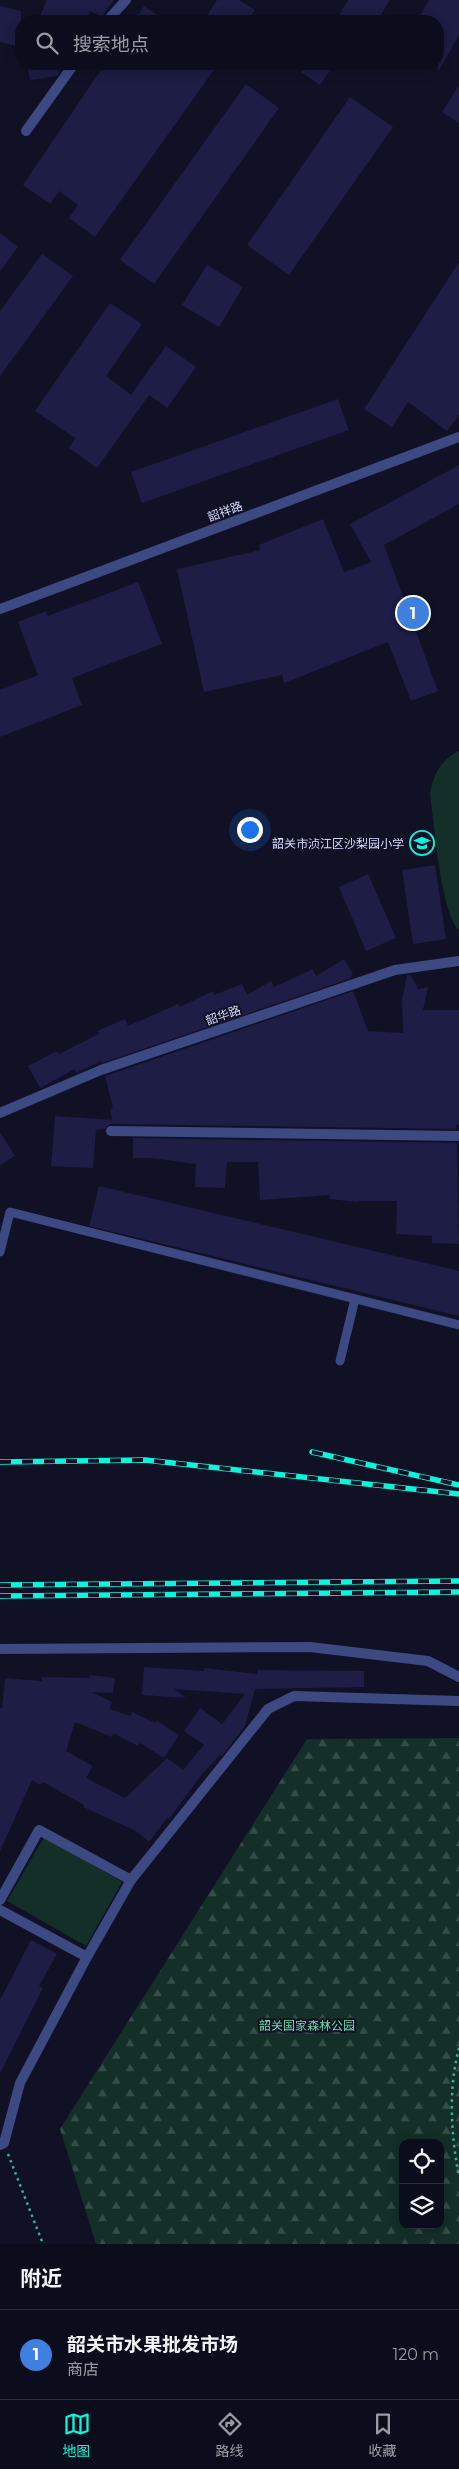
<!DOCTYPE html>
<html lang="zh">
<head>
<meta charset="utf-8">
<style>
	body { margin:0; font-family:Montserrat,"Noto Sans SC",sans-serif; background:#151625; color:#f1f3f6 }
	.controls { position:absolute; right:15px; bottom:15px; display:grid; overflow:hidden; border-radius:10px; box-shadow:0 2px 12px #0003 }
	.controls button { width:45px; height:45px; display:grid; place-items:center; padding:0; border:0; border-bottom:1px solid #2c2d3b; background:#0c0d1c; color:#f1f3f6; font:25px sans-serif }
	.you { position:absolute; left:249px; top:829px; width:18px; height:18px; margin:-12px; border:4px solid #fff; border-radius:50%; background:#1a73e8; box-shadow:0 0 0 8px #1a73e833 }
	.badge { display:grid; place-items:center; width:32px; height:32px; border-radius:50%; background:#0bf4dc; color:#fff; font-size:16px; font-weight:700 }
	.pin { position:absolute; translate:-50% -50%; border:2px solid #fff; box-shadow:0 1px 5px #0006 }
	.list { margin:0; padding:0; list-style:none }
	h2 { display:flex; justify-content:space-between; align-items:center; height:65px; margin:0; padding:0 20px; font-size:21px }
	h2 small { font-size:16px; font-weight:400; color:#9a9ca3 }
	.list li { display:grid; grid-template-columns:32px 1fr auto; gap:15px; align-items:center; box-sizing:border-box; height:90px; padding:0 20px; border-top:1px solid #2c2d3b }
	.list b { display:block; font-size:19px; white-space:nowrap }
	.list p { margin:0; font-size:16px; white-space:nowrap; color:#9a9ca3 }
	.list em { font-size:16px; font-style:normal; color:#9a9ca3 }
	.icon { flex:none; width:28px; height:28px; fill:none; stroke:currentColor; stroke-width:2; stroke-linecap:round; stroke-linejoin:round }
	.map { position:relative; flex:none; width:459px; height:2244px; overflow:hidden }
	.search { position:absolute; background:#0c0d1c; box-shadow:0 2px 12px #0003; left:15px; right:15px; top:15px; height:55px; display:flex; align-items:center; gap:12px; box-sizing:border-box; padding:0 18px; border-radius:20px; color:#9a9ca3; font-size:19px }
	.sheet { height:155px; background:#0c0d1c }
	nav { display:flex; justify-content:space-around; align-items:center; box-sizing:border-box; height:70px; border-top:1px solid #2c2d3b; background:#0c0d1c; font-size:14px; color:#9a9ca3 }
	nav a { display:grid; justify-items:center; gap:2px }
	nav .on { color:#0bf4dc }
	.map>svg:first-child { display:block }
	.forest { fill:url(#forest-firs); fill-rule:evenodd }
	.garden { fill:#132f28 }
	.building { fill:#1d1d45 }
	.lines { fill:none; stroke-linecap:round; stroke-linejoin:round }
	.path { stroke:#35b391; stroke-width:2.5; stroke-dasharray:2.5 4; stroke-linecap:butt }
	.lane { stroke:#3d4982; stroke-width:9 }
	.street { stroke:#3d4982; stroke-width:10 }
	.rail-casing { stroke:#0bf4dc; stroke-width:5.5 }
	.rail { stroke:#101125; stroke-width:4; stroke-dasharray:11; stroke-linecap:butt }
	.labels { text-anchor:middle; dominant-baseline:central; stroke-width:4; stroke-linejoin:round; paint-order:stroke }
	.street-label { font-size:12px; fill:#d6dafd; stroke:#101125 }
	.poi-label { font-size:12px; fill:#d6dafd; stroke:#101125; text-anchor:end }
	.park-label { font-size:12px; fill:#65dba5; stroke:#101125 }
</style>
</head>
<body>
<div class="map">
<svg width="459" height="2244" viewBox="0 0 459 2244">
	<defs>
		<pattern id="forest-firs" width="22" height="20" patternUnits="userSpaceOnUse" patternTransform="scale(1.25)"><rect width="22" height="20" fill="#132f28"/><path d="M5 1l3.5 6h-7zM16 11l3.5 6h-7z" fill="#354d48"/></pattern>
	</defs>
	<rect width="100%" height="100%" fill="#101125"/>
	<path class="forest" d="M459,1738V2244H96L60,2129L307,1739ZM403,2143H440V2225H403Z"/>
	<g class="garden">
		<path d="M459,751V930C441,914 434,821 430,794C433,775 441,759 459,751Z"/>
		<polygon points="44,1837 122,1882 86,1946 7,1901"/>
	</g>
	<g class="building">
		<polygon points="47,0 114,0 102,16 90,11 86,21 38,21"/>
		<polygon points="217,0 239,0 255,10 248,21 220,21 208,14"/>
		<polygon points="348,0 390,0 377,21 352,21 340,14"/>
		<polygon points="429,0 459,0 459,35 438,72 438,21 417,21"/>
		<polygon points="0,6 21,11 21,47 0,42"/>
		<polygon points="144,6 166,21 134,21"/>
		<polygon points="27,64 57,64 59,73 57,76 30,80"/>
		<polygon points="105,64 218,64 95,237 69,218 78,205 59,191 50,204 23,185"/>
		<polygon points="307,64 334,64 320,85 301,72"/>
		<polygon points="246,84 279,108 154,284 120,260"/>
		<polygon points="459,85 459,123 442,112"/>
		<polygon points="350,97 393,127 289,275 247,245"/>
		<polygon points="0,233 18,247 0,271"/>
		<polygon points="42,254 73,276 0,376 0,311"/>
		<polygon points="459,262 459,415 447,431 408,402 392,427 364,409"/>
		<polygon points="207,265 243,287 219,327 182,305"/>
		<polygon points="110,303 142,324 106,376 131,395 166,346 196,367 167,408 149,395 97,468 69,448 75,438 35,411"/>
		<polygon points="338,399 349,430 142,503 131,472"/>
		<polygon points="459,465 459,504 384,545 438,691 411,701 388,642 284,683 282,675 204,692 177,569 260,550 259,545 323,519 344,572 371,562 350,524"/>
		<polygon points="138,582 162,644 72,678 82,705 0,737 0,690 38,675 18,622 46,611 48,616"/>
		<polygon points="435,865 446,939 413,944 402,870"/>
		<polygon points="368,874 396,938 366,951 339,887"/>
		<polygon points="344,959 353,974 349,979 102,1063 101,1061 76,1073 75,1069 40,1088 28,1066 57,1051 59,1054 99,1034 97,1031 125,1019 128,1026 178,1004 180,1007 213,991 214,995 242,984 247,995 271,981 274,987 313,969 316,976"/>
		<polygon points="407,975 411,975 418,989 428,987 423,1010 459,1010 459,1125 456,1125 456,1129 111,1124 105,1129 96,1130 93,1168 51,1166 55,1116 112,1120 110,1109 113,1108 105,1076 353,991 368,1031 403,1033 402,1000"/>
		<polygon points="0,1132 15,1156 0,1165"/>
		<polygon points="133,1138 457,1143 459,1244 432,1243 432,1236 396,1234 397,1201 358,1201 358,1202 329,1199 330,1195 260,1200 258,1162 227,1162 225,1188 195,1187 196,1164 151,1158 133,1158"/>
		<polygon points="99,1186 459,1271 459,1316 89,1226"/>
		<polygon points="144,1667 204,1671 204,1668 257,1674 257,1670 364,1671 364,1687 255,1689 245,1726 222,1756 220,1755 202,1774 169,1819 167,1818 149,1842 136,1831 83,1807 84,1805 43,1782 40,1785 32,1780 0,1851 0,1708 2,1708 5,1678 42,1681 42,1677 90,1678 90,1675 115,1678 113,1693 92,1692 112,1702 110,1709 130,1716 132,1712 156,1723 157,1721 179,1735 164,1758 140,1743 138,1746 113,1733 112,1737 75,1722 66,1751 93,1766 86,1778 125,1798 167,1758 183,1770 204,1745 184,1731 200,1708 222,1724 245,1694 174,1689 186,1698 142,1695"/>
		<polygon points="31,1940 57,1954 39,1986 43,1988 0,2073 0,2000"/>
	</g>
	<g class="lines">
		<g class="path">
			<path d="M459,2048C448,2089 451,2135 459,2177"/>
			<polyline points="8,2154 43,2244"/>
		</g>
		<g class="lane">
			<polyline points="0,1252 10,1212 459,1325"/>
			<polyline points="340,1361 355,1299"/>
		</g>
		<g class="street">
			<polyline points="107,21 126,0"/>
			<polyline points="26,131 74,64"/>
			<polyline points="0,609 459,437"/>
			<polyline points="0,1113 101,1070 395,970 459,961"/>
			<polyline points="111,1131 459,1136"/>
			<polyline points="0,1649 310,1647 428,1661 459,1677"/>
			<polyline points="0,1900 39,1830 131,1880"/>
			<polyline points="0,1910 87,1957"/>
			<polyline points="0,2145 4,2143 20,2083 87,1957 131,1880 268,1709 294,1696 459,1701"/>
		</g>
		<defs>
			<g id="rail">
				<polyline points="312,1452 459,1485"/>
				<polyline points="0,1462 145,1460 459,1494"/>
				<polyline points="0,1585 459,1581"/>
				<polyline points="0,1596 459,1592"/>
			</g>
		</defs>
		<use href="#rail" class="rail-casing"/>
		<use href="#rail" class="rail"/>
	</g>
	<defs>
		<symbol id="school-ring" viewBox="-11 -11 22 22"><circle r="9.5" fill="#101125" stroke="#0bf4dc" stroke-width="1.5"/><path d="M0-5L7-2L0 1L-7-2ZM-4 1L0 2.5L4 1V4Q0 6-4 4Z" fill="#0bf4dc"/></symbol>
	</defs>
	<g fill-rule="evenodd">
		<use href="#school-ring" x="408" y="829" width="28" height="28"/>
	</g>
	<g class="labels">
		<g class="street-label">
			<text transform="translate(225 511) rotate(-20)">韶祥路</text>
			<text transform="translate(223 1015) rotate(-19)">韶华路</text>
		</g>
		<g class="poi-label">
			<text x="404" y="843">韶关市浈江区沙梨园小学</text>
		</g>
		<g class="park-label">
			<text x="307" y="2025">韶关国家森林公园</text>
		</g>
	</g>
</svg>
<div class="controls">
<button><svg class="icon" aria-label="locate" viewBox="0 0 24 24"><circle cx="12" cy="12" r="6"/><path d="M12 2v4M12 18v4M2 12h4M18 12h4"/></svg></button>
<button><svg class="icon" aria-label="layers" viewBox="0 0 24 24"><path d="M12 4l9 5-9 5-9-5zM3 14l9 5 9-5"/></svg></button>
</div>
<div class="you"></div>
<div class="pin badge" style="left:413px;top:613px;background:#3f7fe0">1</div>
<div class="search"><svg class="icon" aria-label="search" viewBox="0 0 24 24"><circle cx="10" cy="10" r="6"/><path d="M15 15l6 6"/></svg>搜索地点</div>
</div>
<section class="sheet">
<h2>附近<small></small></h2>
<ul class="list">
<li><span class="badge" style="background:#3f7fe0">1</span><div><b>韶关市水果批发市场</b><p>商店</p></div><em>120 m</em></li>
</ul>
</section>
<nav>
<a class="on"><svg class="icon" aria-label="map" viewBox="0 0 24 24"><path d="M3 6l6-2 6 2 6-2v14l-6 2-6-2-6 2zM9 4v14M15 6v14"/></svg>地图</a>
<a><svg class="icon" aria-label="directions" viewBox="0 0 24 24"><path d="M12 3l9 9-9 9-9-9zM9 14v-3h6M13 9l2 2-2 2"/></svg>路线</a>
<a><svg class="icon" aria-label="saved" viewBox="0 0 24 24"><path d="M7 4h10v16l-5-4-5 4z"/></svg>收藏</a>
</nav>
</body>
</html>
